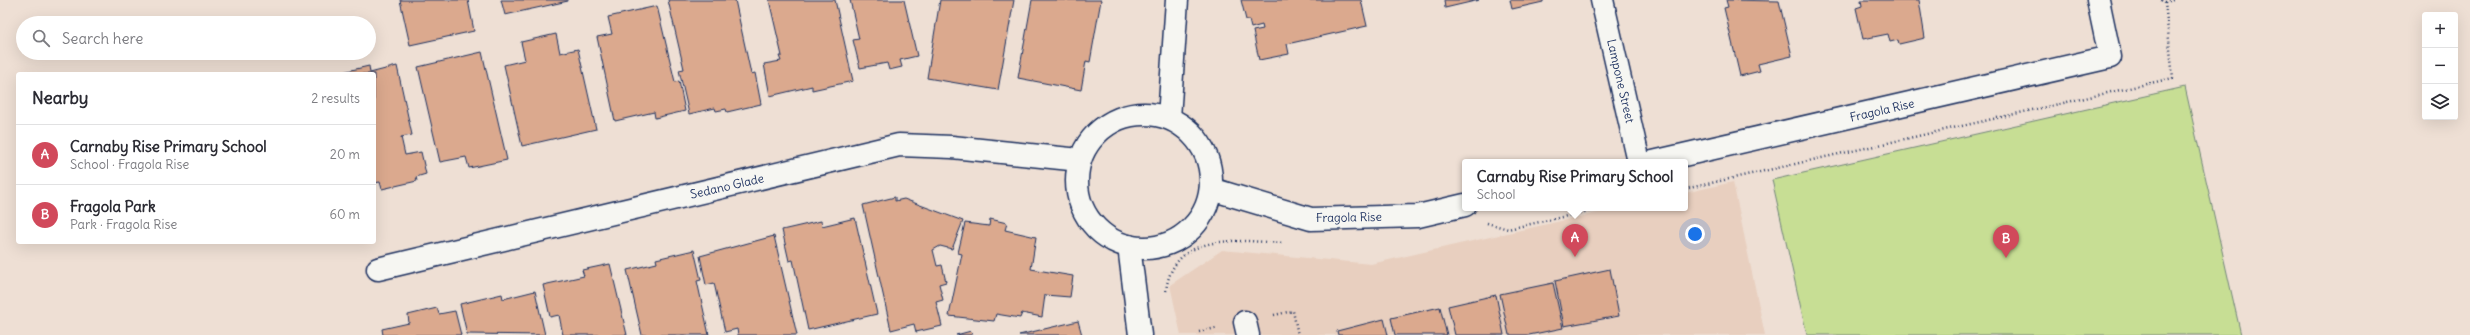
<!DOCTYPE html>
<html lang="en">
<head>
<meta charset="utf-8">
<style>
	body { margin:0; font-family:Delius,sans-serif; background:#f2f2f3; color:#2b2b33 }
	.controls { position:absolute; right:12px; top:12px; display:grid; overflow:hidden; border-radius:4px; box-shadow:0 4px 16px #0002 }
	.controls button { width:36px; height:36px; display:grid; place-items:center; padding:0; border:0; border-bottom:1px solid #e1e1e2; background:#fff; color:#2b2b33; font:20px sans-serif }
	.you { position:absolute; left:1695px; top:234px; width:14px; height:14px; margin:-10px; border:3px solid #fff; border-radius:50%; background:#1a73e8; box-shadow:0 0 0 6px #1a73e833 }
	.badge { display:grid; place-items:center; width:26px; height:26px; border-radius:50%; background:#d1495b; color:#fff; font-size:13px; font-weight:700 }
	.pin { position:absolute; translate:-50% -33px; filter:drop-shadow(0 1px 2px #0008) }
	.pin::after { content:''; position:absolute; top:21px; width:14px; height:12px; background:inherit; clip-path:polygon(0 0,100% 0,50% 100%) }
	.popup { position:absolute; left:1462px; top:159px; width:226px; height:52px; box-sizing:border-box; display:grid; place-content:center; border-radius:4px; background:#fff; filter:drop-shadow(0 1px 3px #0005); font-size:13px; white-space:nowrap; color:#7c7c81 }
	.popup b { font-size:15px; color:#2b2b33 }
	.popup::after { content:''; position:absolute; left:50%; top:100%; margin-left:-8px; border:8px solid transparent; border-top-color:#fff }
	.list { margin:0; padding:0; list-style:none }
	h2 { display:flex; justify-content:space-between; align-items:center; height:52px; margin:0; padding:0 16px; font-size:17px }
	h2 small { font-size:13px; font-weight:400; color:#7c7c81 }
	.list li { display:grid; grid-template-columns:26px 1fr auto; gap:12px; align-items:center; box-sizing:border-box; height:60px; padding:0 16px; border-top:1px solid #e1e1e2 }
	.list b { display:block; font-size:15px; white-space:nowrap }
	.list p { margin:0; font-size:13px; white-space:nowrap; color:#7c7c81 }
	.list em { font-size:13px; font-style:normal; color:#7c7c81 }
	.icon { flex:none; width:22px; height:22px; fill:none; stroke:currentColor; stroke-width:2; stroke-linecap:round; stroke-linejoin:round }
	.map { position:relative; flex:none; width:2470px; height:335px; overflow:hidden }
	.search { position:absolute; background:#fff; box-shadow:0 4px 16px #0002; left:16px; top:16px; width:360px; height:44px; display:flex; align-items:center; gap:10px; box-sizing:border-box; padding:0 14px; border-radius:22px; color:#7c7c81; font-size:15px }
	.panel { position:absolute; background:#fff; box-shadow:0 4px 16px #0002; left:16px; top:72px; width:360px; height:172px; border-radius:4px }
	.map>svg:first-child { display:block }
	.built { fill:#e8cfbf }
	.green { fill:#c7de94; stroke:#718679 }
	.building { fill:#dba98e; stroke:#1b2f5e }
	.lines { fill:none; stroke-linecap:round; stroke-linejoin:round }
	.minor-casing { stroke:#1b2f5e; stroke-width:25 }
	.path { stroke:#1b2f5e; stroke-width:2.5; stroke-dasharray:1 3; stroke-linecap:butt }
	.minor { stroke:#f6f6f2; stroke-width:22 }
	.labels { text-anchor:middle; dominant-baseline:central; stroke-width:4; stroke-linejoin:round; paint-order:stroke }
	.street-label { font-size:12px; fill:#1b2f5e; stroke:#f6f6f2 }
</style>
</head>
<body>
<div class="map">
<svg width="2470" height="335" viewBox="0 0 2470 335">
	<rect width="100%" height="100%" fill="#eedfd4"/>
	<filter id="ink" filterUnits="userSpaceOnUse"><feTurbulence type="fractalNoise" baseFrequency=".025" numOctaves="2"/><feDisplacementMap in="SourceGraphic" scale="8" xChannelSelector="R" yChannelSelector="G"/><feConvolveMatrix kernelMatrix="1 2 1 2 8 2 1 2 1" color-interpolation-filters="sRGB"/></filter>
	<g filter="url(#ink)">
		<polygon class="built" points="1733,182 1765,335 1181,335 1170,285 1222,250 1371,264 1619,208 1685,208 1685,193"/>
		<polygon class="green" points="2185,87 2241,335 1807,335 1772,180"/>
		<g class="building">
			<polygon points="400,0 468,0 474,31 410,45"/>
			<polygon points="501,0 568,0 568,1 505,15"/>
			<polygon points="668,0 735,0 751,74 755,73 761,104 727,112 726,109 716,111 715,108 689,114 679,70 684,69"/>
			<polygon points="769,0 835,0 853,81 812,90 812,86 770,96 764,64 781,61 779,56 782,56"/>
			<polygon points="850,0 904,0 917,56 900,60 902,67 889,70 887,63 860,68 853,40 859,39"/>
			<polygon points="940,0 1014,0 998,90 927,78"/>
			<polygon points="1032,0 1101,0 1090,62 1086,61 1081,90 1018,78"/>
			<polygon points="1241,0 1361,0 1367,26 1287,44 1289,54 1259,60 1253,31 1263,29 1262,25 1251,28 1249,20 1246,20"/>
			<polygon points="1444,0 1479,0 1445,8"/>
			<polygon points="1510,0 1543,0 1543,2 1512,9"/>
			<polygon points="1726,0 1779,1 1792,56 1758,64 1760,71 1740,76 1724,8 1728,7"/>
			<polygon points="1861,0 1919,0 1925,38 1899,44 1898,40 1890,42 1888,34 1863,39 1856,8 1862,6"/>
			<polygon points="657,6 675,82 679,81 685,111 655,118 654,112 615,121 597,37 612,34 608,17"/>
			<polygon points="556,34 560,53 578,49 596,129 522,146 504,65 525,60 521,42"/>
			<polygon points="482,52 507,160 469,168 466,157 440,162 418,67"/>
			<polygon points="369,66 370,73 397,66 412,135 401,137 405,155 421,152 426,174 416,177 417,181 382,189 380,182 374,183 374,74 334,74"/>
			<polygon points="895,197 895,201 904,199 963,221 952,249 940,246 933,250 937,266 942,265 946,282 939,284 943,300 936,302 942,326 916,332 914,324 891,330 863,205"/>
			<polygon points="855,218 877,314 808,330 793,260 789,261 782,230 821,221 822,226"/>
			<polygon points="990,219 1007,223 1005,230 1036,237 1031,269 1073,276 1070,297 1045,295 1042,317 1022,313 1020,318 996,314 994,321 949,316 962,254 958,253 965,223 989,226"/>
			<polygon points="774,236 797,335 738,335 737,329 725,332 714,283 706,285 700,256"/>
			<polygon points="694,250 701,280 697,281 709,335 642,335 627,270 657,263 656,259"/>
			<polygon points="610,264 627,335 563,335 559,315 550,317 543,285 584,276 582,270"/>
			<polygon points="1610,269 1619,316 1564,326 1555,281"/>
			<polygon points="1553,283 1563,328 1529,335 1509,335 1500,294"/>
			<polygon points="535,291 545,335 467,334 460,304 502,294 503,299"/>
			<polygon points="1496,295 1504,335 1455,335 1448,306"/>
			<polygon points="1440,307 1447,335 1395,335 1391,318"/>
			<polygon points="437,308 439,314 455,311 461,335 383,335 382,329 409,323 408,315"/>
			<polygon points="1384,319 1388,335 1338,335 1337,331"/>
			<polygon points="1078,321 1082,335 1019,335"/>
			<polygon points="971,331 972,335 956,335"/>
		</g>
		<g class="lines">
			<defs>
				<g id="minor">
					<polyline points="1602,0 1639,162"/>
					<circle cx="1144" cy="181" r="67"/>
					<polyline points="1169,118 1177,0"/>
					<polyline points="1653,162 2110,57 2098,0"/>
					<polyline points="1211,189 1311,219 1418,216 1465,205"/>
					<polyline points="1129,246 1140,335"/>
					<polyline points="378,269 899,145 952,147 1080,160"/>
					<polyline points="1245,322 1248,335"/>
				</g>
			</defs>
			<use href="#minor" class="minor-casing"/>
			<g class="path">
				<polyline points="2165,2 2174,0"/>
				<polyline points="1685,189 2173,78 2165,2 2161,0"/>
				<polyline points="1487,223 1508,229 1603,208"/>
				<path d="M1166,291C1173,230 1241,241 1284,243"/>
				<polyline points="1274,315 1293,311 1298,335"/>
				<polyline points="1199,332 1216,328"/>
			</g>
			<use href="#minor" class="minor"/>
		</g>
	</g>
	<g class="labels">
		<g class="street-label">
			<text transform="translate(1621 81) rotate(77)">Lampone Street</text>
			<text transform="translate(1882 110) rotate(-13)">Fragola Rise</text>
			<text transform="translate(727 186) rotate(-13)">Sedano Glade</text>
			<text transform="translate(1349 217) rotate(-1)">Fragola Rise</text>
		</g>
	</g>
</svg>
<div class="controls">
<button>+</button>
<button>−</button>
<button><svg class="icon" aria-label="layers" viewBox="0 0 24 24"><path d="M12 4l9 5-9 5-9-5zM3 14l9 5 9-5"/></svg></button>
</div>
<div class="you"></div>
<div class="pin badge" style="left:1575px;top:257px">A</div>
<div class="popup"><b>Carnaby Rise Primary School</b>School</div>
<div class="pin badge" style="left:2006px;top:258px">B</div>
<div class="search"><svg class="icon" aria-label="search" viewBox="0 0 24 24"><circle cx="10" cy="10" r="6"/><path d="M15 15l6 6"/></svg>Search here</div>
<section class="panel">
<h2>Nearby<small>2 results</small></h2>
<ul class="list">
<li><span class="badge">A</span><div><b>Carnaby Rise Primary School</b><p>School · Fragola Rise</p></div><em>20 m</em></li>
<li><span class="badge">B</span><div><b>Fragola Park</b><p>Park · Fragola Rise</p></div><em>60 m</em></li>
</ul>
</section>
</div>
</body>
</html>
